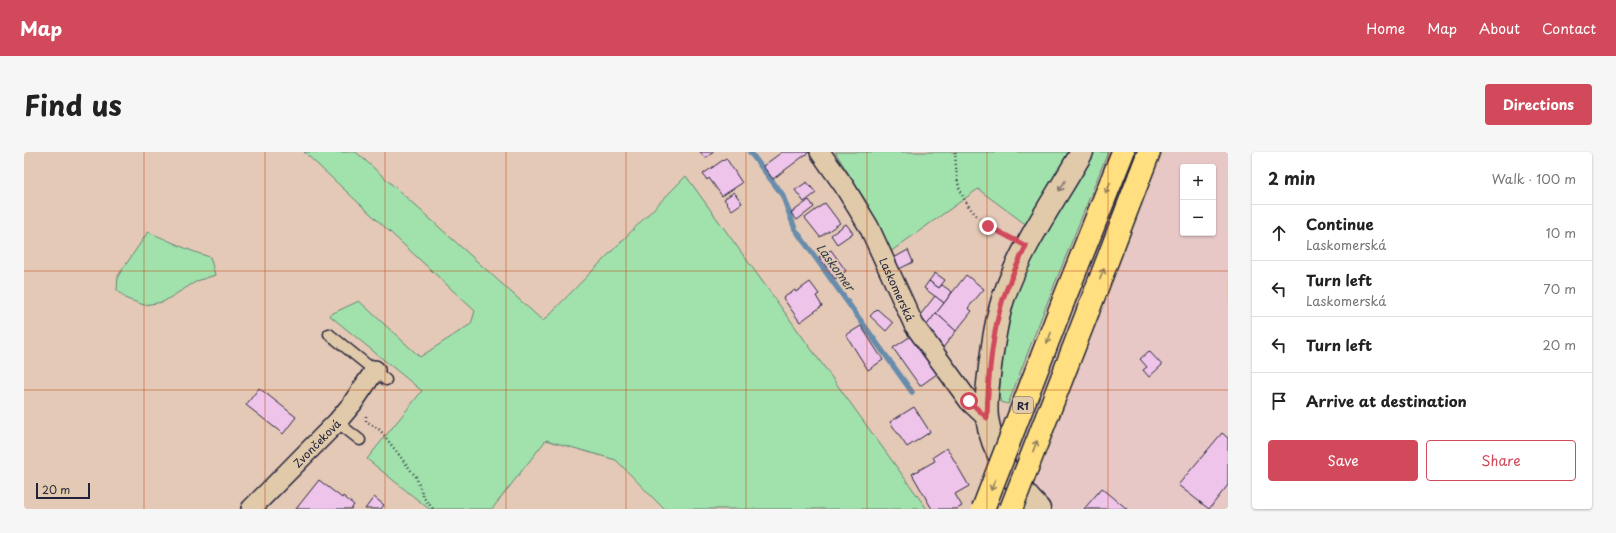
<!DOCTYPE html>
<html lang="en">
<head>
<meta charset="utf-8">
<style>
	body { margin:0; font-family:"Playpen Sans",sans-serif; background:#f6f6f6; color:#222 }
	.controls { position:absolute; right:12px; top:12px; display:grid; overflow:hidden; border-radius:4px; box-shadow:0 1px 3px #0004 }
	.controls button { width:36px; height:36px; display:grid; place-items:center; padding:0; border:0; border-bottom:1px solid #e0e0e0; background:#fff; color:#222; font:20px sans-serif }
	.scale { position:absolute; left:12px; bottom:10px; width:54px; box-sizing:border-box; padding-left:4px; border:2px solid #22223b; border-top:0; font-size:11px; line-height:14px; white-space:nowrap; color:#22223b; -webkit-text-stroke:3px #e1caaa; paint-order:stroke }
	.stop { position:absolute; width:12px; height:12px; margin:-9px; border:3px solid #d1495b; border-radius:50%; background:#fff }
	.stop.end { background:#d1495b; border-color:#fff; box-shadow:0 1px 4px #0008 }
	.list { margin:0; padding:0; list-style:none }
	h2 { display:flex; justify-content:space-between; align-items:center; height:52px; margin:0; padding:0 16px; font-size:17px }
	h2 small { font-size:13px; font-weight:400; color:#767676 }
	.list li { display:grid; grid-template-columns:26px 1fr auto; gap:12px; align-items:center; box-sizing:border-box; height:56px; padding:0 16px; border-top:1px solid #e0e0e0 }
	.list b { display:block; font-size:15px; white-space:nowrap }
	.list p { margin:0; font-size:13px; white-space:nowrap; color:#767676 }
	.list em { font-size:13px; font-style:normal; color:#767676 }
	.actions { display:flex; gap:8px; padding:12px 16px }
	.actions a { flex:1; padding:9px 0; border:1px solid #d1495b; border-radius:4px; text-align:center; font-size:14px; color:#d1495b }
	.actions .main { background:#d1495b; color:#fff }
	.icon { flex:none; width:22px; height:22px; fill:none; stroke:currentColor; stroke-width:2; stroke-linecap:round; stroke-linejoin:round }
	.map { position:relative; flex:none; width:1204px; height:357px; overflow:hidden; border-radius:4px }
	header { display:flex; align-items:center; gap:24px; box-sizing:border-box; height:56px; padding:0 20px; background:#d1495b; color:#fff }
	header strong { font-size:19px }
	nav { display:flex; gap:22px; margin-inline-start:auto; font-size:14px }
	.intro { display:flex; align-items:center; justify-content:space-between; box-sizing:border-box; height:96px; padding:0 24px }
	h1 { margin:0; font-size:28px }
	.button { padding:10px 18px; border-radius:4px; background:#d1495b; color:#fff; font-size:14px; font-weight:700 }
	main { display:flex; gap:24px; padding:0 24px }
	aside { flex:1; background:#fff; border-radius:4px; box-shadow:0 1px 3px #0004 }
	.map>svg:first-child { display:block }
	.built { fill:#e7c8c7; fill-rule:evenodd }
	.green { fill:#a1e2ac; stroke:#628274 }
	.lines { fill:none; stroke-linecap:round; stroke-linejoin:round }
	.stream { stroke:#688dac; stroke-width:5.5 }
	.building { fill:#efc4eb; stroke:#22223b }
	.service-casing { stroke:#22223b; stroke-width:13 }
	.minor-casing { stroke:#22223b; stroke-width:22 }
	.tertiary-casing { stroke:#22223b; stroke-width:25 }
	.motorway-casing { stroke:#22223b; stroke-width:25 }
	.path { stroke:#22223b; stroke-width:2.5; stroke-dasharray:1 3; stroke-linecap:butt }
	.service { stroke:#e1caaa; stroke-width:10 }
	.minor { stroke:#e1caaa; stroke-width:19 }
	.tertiary { stroke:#e1caaa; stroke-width:22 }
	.motorway { stroke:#ffdf80; stroke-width:22 }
	.motorway-bridge-casing { stroke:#22223b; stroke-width:25; stroke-linecap:butt }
	.motorway-bridge { stroke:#ffdf80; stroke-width:22 }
	.oneway { stroke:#827672 }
	.oneway2 { stroke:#90805e }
	.route { stroke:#d1495b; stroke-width:5 }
	.grid { fill:none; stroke:#c04e15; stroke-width:1; stroke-opacity:0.55 }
	.labels { text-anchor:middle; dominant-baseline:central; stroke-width:3; stroke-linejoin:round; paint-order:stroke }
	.shield { fill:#e1caaa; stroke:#5b545c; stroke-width:1 }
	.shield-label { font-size:10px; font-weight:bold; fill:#22223b }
	.street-label { font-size:11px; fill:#22223b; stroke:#e1caaa }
	.water-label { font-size:12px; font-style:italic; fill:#333d57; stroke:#e1caaa }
</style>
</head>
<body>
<header>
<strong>Map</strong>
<nav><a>Home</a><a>Map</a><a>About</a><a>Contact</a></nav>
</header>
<div class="intro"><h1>Find us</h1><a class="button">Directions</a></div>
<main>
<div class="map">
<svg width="1204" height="357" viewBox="0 0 1204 357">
	<rect width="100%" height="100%" fill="#e4c9b7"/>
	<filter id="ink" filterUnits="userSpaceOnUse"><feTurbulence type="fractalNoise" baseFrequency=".025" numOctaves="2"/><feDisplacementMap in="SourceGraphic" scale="8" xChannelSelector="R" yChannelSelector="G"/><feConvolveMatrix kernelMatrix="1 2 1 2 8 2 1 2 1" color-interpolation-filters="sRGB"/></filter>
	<g filter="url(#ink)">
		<path class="built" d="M1142,0H1204V357H1002L1132,22ZM1159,15H1189V81H1159Z"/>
		<g class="green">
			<polygon points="280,0 332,0 519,169 662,24 903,357 640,357 592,308 522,288 468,357 405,357 343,307 398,239 305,163 335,149 396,205 447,172 451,159"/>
			<polygon points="811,0 1046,0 1004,74 954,37 866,100 845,54"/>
			<path d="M1068,0H1084C1050,84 1016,167 984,252L977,250L975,244L980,193L993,137L1012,95Z"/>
			<path d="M124,80C145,88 164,99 186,105L191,123L173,129L139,150L120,153L103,147L93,138L94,124Z"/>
		</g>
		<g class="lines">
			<polyline class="stream" points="726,0 758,42 771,77 888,240"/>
		</g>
		<g class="building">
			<polygon points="676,0 690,0 681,6"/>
			<polygon points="758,0 785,0 749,27 739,14"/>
			<polygon points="702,6 718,31 698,44 685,26 683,28 679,22"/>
			<polygon points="783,30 792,41 780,50 771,38"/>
			<polygon points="710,40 718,51 708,58 700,47"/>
			<polygon points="785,48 790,55 773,68 767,61"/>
			<polygon points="801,51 816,71 796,85 781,66"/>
			<polygon points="822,72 829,81 813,92 807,83"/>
			<polygon points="807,98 822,119 811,127 795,105"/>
			<polygon points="884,98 889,110 873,118 868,107"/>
			<polygon points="911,121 921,128 915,136 905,129"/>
			<polygon points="942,123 960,137 944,156 948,159 932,179 912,161"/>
			<polygon points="905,129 915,136 918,133 928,140 920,151 900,136"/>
			<polygon points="786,130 795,142 792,144 798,154 776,170 759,146 771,138 772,140"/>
			<polygon points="911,144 920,151 902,174 893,167"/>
			<polygon points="853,157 869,171 862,179 846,164"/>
			<polygon points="912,161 932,179 918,197 899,178"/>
			<polygon points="837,174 859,208 844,218 822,183"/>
			<polygon points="890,182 917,219 896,234 869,196"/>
			<polygon points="1125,199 1138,213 1125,225 1119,218 1123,215 1116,207"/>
			<polygon points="235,236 272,265 259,282 222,253"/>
			<polygon points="890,255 906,280 883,295 866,270"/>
			<polygon points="1198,281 1204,286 1204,333 1185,357 1154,333"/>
			<polygon points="923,296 945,334 931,342 938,354 933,357 908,357 888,322 911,309 909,305"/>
			<polygon points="295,328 318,346 319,344 330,353 327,357 272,357"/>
			<polygon points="1078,336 1103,357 1060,357"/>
			<polygon points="350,345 360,353 357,357 341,357"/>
		</g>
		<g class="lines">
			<defs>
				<g id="service">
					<polyline points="305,182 362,228"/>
					<polyline points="313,270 336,288"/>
				</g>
				<g id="minor">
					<path id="s1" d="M796,0L820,34L845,75L890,173L945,249L963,266"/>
					<path id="s2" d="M227,357L313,270L328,252L351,218"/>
				</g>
				<path id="tertiary" d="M1015,357C991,332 968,302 963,266C961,250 964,232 966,215C969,192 972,169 979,147C997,94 1031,48 1058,0"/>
				<g id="motorway">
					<polyline points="1039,150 1099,0"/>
					<polyline points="1064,159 1125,0"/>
				</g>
			</defs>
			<use href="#service" class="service-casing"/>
			<use href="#minor" class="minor-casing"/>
			<use href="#tertiary" class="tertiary-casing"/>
			<use href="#motorway" class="motorway-casing"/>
			<g class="path">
				<path d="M931,0C932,12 932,29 937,40C946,63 965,75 986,86"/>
				<polyline points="342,264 342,269 356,278 392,325 400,346 409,357"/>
			</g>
			<use href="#service" class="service"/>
			<use href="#minor" class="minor"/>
			<use href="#tertiary" class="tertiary"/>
			<use href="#motorway" class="motorway"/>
			<defs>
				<g id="motorway-bridge">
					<polyline points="959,357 1039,150"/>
					<polyline points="987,357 1064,159"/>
				</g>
			</defs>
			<use href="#motorway-bridge" class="motorway-bridge-casing"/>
			<use href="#motorway-bridge" class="motorway-bridge"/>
		</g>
		<defs><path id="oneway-shaft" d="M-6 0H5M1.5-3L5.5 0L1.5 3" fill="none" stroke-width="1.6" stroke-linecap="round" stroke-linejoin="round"/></defs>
		<use class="oneway" href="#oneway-shaft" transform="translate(1038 34) rotate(121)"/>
		<g class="oneway2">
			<use href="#oneway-shaft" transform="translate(1084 36) rotate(112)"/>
			<use href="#oneway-shaft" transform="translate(1078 122) rotate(-69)"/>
			<use href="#oneway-shaft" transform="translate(1025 186) rotate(111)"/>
			<use href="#oneway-shaft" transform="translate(1011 294) rotate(-69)"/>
			<use href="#oneway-shaft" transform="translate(969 333) rotate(111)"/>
		</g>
	</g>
	<g class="lines" filter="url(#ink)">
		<path class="route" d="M945,249L963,266C964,226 967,185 979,147C985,129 994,111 1002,94L964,74"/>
	</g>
	<path class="grid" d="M120,0V357M241,0V357M361,0V357M482,0V357M602,0V357M722,0V357M843,0V357M963,0V357M1084,0V357M0,119H1204M0,238H1204"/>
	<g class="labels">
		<rect class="shield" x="989" y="245" width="20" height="16" rx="3"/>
		<g class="shield-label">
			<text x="999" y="253">R1</text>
		</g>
		<g class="street-label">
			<text stroke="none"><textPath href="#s1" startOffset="158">Laskomerská</textPath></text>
			<text stroke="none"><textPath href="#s2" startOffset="93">Zvončeková</textPath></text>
		</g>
		<g class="water-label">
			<text transform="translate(812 115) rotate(54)">Laskomer</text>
		</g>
	</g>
</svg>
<div class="controls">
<button>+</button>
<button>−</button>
</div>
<div class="scale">20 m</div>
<div class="stop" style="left:945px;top:249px"></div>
<div class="stop end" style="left:964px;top:74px"></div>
</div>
<aside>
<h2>2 min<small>Walk · 100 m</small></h2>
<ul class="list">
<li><svg class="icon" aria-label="ahead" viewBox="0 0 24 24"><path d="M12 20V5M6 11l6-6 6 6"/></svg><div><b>Continue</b><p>Laskomerská</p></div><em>10 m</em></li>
<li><svg class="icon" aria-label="left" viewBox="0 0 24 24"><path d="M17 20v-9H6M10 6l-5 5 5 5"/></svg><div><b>Turn left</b><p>Laskomerská</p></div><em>70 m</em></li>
<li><svg class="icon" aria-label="left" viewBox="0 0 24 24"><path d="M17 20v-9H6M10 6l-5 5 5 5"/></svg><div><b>Turn left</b></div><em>20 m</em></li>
<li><svg class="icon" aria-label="arrive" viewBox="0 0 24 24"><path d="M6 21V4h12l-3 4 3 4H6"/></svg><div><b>Arrive at destination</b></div></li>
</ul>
<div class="actions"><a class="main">Save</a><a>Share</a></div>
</aside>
</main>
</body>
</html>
